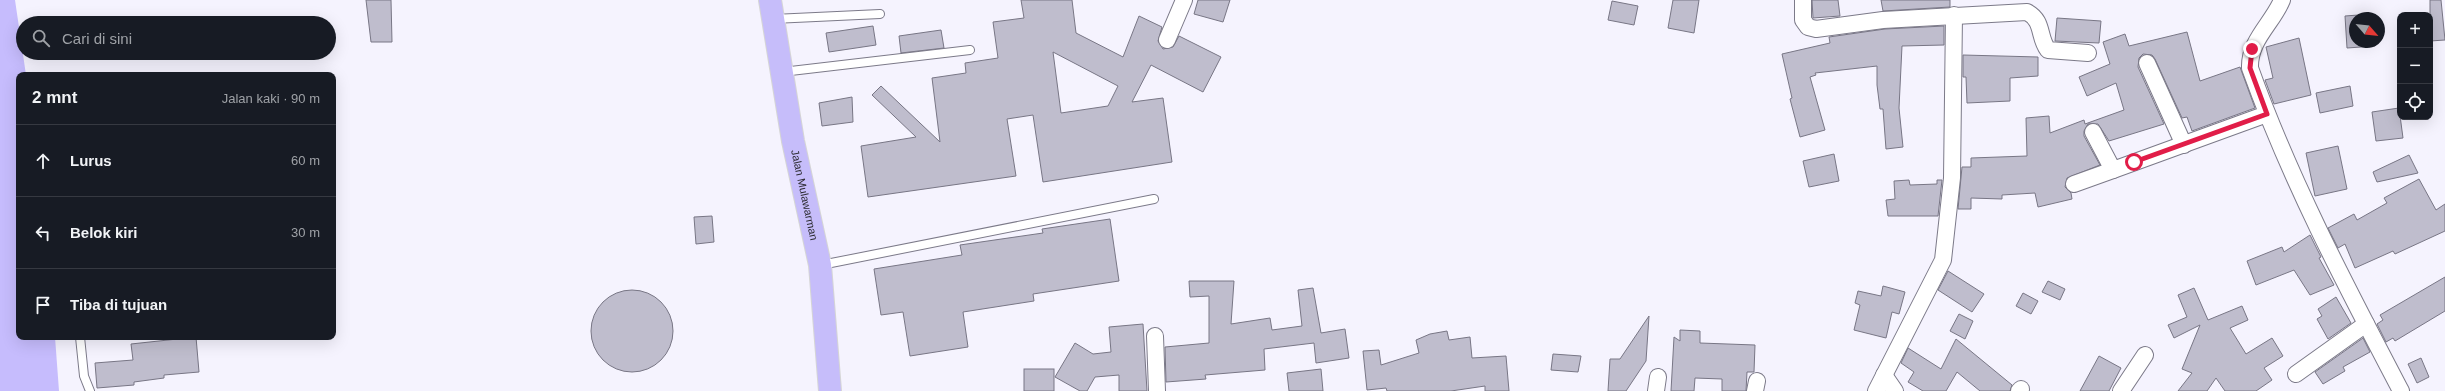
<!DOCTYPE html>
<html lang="id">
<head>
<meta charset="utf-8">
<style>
	body { margin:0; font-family:Arial,sans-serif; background:#20242c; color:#f1f3f6 }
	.controls { position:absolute; right:12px; top:12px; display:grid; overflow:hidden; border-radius:8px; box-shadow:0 4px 16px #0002 }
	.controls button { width:36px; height:36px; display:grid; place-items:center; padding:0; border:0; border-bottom:1px solid #363941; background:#171b24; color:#f1f3f6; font:20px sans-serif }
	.compass { position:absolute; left:2349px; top:12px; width:36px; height:36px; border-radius:50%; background:#171b24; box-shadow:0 4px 16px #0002; rotate:118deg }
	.stop { position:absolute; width:12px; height:12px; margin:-9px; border:3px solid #e11d48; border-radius:50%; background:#fff }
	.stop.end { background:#e11d48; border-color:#fff; box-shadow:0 1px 4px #0008 }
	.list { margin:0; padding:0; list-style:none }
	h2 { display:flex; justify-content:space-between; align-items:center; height:52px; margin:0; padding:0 16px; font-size:17px }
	h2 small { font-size:13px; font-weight:400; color:#9ea1a6 }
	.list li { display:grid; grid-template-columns:26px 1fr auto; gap:12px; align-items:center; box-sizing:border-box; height:72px; padding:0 16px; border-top:1px solid #363941 }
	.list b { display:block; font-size:15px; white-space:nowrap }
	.list em { font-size:13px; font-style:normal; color:#9ea1a6 }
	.icon { flex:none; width:22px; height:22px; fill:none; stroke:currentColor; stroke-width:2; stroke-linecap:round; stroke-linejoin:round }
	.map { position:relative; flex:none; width:2445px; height:391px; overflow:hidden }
	.search { position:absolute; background:#171b24; box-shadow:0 4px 16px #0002; left:16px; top:16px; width:320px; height:44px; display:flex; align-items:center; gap:10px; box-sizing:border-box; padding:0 14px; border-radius:22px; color:#9ea1a6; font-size:15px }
	.panel { position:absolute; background:#171b24; box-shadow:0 4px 16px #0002; left:16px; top:72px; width:320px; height:268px; border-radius:8px }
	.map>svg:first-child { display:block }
	.water { fill:#c6bcfd }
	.building { fill:#bfbdcd; stroke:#787685; fill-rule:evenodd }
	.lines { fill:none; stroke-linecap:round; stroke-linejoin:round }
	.lane-casing { stroke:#7c7a89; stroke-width:10 }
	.street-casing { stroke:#7c7a89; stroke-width:18 }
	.highway-casing { stroke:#d5d5d6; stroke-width:24 }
	.lane { stroke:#fff; stroke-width:8 }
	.street { stroke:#fff; stroke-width:16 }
	.highway { stroke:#c6bdfa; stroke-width:22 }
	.route { stroke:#e11d48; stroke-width:5 }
	.labels { text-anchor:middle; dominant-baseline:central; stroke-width:4; stroke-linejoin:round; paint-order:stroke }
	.street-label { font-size:11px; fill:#2e2d34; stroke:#fff }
</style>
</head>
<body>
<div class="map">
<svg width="2445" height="391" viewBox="0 0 2445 391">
	<rect width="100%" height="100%" fill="#f5f3fe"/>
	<polygon class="water" points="0,0 15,0 26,75 19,75 19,337 55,337 59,391 0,391"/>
	<g class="building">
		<polygon points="366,0 391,0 392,42 371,42"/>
		<path d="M1021,0H1072L1076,33L1123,57L1139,16L1162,27L1158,41L1163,49L1173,47L1179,36L1221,57L1203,92L1151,65L1132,102L1163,98L1172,162L1043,182L1033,115L1007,119L1016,176L868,197L861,146L916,137L872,95L881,86L940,142L932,78L966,73L965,63L998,58L993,22L1024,18ZM1053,52L1118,86L1108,106L1061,113Z"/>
		<polygon points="1198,0 1230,0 1223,22 1194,14"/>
		<polygon points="1673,0 1699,0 1694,33 1668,28"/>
		<polygon points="1812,0 1838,0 1840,16 1813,18"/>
		<polygon points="1881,0 1950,0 1950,7 1883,11"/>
		<polygon points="2430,0 2441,0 2445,40 2430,41"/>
		<polygon points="1612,1 1638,6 1634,25 1608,20"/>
		<polygon points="2372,14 2373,18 2355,18 2355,42 2374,42 2375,46 2347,48 2345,16"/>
		<polygon points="2057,18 2101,21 2099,43 2055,41"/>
		<polygon points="873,26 876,45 829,52 826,33"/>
		<polygon points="1944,26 1944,45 1902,46 1899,108 1903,147 1886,149 1883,109 1880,109 1877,85 1877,66 1815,73 1816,75 1810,77 1825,130 1800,137 1790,99 1792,98 1782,54 1830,43 1829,37 1885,29"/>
		<polygon points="941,30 944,48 901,53 899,36"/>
		<polygon points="2187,32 2200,81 2240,67 2255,108 2192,131 2187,117 2182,118 2155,59 2152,55 2143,54 2139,58 2138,67 2164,124 2109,141 2098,124 2088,124 2084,131 2084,136 2100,165 2067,178 2065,187 2071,193 2072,199 2038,207 2035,193 2002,195 2002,199 1971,198 1971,209 1958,209 1962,167 1971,167 1971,158 2027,156 2026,118 2049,116 2050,133 2084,120 2085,124 2124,110 2116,83 2087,96 2079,77 2110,64 2103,42 2125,34 2129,46"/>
		<polygon points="2299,38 2311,95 2274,104 2265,80 2273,78 2266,47"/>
		<polygon points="1963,55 2038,57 2038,76 2010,78 2010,101 1967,103 1966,77 1963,77"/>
		<polygon points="2350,86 2353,106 2320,113 2316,93"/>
		<polygon points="852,97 853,122 822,126 819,103"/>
		<polygon points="2399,108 2403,138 2376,141 2372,112"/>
		<polygon points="2338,146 2347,189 2315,196 2306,153"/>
		<polygon points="1834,154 1839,181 1809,187 1803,161"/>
		<polygon points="2409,155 2418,173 2377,182 2373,172"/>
		<polygon points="2419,179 2436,210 2445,204 2445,231 2395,254 2393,251 2355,268 2345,244 2338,248 2328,228 2354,214 2357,220 2387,203 2384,198"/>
		<polygon points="1909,180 1910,185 1937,184 1937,180 1942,180 1938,216 1888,216 1886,200 1895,199 1894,181"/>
		<polygon points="712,216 714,242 696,244 694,217"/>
		<polygon points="1110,219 1119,281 1033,294 1034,301 963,312 968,347 910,356 903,312 881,315 874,269 962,255 960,245 1043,233 1042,229"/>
		<polygon points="2310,235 2321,257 2319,258 2334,285 2310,295 2294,270 2256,285 2247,261 2282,247 2284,252"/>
		<polygon points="1948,271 1984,294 1972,312 1938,290"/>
		<polygon points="2445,277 2445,311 2395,341 2393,338 2386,342 2377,324 2383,320 2380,315"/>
		<polygon points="1189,281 1234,281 1231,324 1270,318 1272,330 1302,326 1298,290 1313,288 1321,333 1345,329 1349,358 1316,363 1314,343 1264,349 1265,370 1205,375 1206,379 1166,382 1165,347 1209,343 1209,296 1190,297"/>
		<polygon points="2048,281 2065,289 2060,300 2042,292"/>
		<polygon points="1883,286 1905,292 1899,314 1892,312 1886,338 1854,330 1860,305 1855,303 1858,291 1881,296"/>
		<polygon points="2194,288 2208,320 2242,306 2248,320 2230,328 2246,354 2272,338 2283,356 2264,368 2272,380 2256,391 2225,391 2216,378 2207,391 2178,391 2192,373 2182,369 2200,325 2174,338 2168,325 2187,317 2178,295"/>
		<circle cx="632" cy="331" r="41"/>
		<polygon points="2023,293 2038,301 2031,314 2016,306"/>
		<polygon points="2336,297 2351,323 2328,339 2317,319 2322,316 2318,309"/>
		<polygon points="1959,314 1973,321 1965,339 1950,331"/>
		<polygon points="1649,316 1646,361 1626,391 1608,391 1610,359 1620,359"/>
		<polygon points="1143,324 1147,391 1119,391 1119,375 1095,377 1087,391 1080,391 1055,377 1075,343 1093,354 1111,352 1109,327"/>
		<polygon points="1680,330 1700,331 1700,343 1755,345 1754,372 1747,372 1746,391 1722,391 1722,379 1695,378 1694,391 1671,391 1674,337 1680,341"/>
		<polygon points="1447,331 1449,340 1470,337 1472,358 1506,356 1509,391 1485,391 1485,386 1451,391 1387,391 1386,388 1367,390 1363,351 1379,350 1381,365 1419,353 1416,340 1430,334"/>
		<polygon points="196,337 199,372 164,375 164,378 134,382 134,385 97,388 95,363 133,360 131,344"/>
		<polygon points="2363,338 2370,352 2343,367 2345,371 2323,384 2315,372"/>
		<polygon points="1956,339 2012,385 2010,391 1980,391 1957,372 1946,391 1923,391 1908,382 1914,372 1901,363 1908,348 1941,369"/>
		<polygon points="1553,354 1581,356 1578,372 1551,370"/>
		<polygon points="2099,356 2121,368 2109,391 2080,391"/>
		<polygon points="2421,358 2429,377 2417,383 2408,364"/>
		<rect x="1024" y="369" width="30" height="22"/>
		<polygon points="1321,369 1323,391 1289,391 1287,373"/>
	</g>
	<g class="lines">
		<defs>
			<g id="lane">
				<polyline points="773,19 880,14"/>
				<polyline points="782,72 970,50"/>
				<polyline points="821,265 1154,199"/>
				<polyline points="80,337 84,376 90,391"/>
			</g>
			<g id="street">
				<path d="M1803,0V20L1808,27L1816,29L1883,20L2027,12C2044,21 2038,37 2048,50L2088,53"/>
				<path d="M2282,0C2272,24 2249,40 2250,68C2290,180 2346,286 2401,391"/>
				<polyline points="1167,40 1184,0"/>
				<polyline points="2147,63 2184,145"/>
				<polyline points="2093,132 2113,170 2267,114"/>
				<polyline points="2074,184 2113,170"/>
				<polyline points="1155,336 1157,391"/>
				<polyline points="2296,374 2366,324"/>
				<polyline points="1884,375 1895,391"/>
				<polyline points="1656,391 1658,377"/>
				<polyline points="1755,391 1757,381"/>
				<polyline points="1876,391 1943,260 1952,178 1954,15"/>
				<polyline points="2019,391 2021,389"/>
				<polyline points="2121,391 2145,355"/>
			</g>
			<g id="highway">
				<path id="s1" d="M770,0L793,141L820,265L830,391"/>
			</g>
		</defs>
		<use href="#lane" class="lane-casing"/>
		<use href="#street" class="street-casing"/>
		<use href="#highway" class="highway-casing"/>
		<use href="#lane" class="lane"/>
		<use href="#street" class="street"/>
		<use href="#highway" class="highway"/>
	</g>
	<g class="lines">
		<polyline class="route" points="2134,162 2267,114 2250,68 2252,49"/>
	</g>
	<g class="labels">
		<g class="street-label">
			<text stroke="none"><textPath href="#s1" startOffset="198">Jalan Mulawarman</textPath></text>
		</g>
	</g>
</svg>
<div class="controls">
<button>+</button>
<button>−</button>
<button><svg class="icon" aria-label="locate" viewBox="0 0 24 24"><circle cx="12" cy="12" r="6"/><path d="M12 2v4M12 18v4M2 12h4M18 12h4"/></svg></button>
</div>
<svg class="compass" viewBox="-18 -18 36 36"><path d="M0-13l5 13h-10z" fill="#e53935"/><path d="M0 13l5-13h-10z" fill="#9ea1a6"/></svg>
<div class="stop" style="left:2134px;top:162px"></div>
<div class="stop end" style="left:2252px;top:49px"></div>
<div class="search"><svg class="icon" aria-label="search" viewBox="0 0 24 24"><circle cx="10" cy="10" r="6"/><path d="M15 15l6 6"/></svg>Cari di sini</div>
<section class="panel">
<h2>2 mnt<small>Jalan kaki · 90 m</small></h2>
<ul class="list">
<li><svg class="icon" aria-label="ahead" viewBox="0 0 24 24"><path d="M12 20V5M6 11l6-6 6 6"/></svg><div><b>Lurus</b></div><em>60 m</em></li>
<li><svg class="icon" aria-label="left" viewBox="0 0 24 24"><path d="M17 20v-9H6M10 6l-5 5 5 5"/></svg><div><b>Belok kiri</b></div><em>30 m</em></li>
<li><svg class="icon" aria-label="arrive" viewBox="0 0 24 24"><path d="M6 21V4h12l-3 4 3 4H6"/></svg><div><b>Tiba di tujuan</b></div></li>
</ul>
</section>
</div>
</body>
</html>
